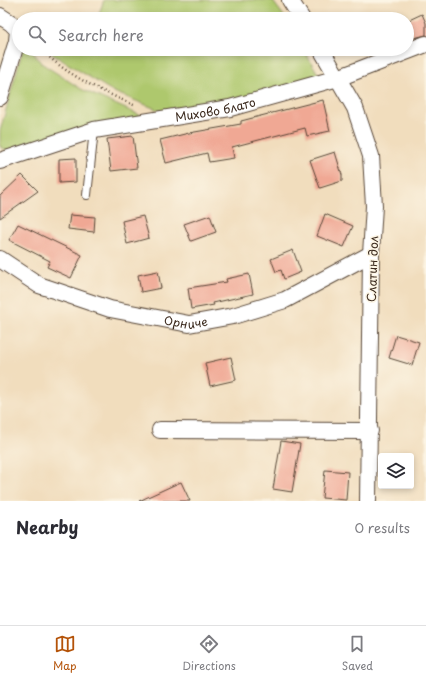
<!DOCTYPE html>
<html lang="en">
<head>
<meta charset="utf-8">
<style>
	body { margin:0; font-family:"Playpen Sans",sans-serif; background:#f2f2f3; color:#2b2b33 }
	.controls { position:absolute; right:12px; bottom:12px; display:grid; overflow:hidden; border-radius:4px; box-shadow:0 2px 6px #0003 }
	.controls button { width:36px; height:36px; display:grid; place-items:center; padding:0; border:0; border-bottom:1px solid #e1e1e2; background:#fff; color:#2b2b33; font:20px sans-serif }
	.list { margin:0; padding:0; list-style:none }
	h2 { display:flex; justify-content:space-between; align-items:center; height:52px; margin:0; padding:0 16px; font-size:17px }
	h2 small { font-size:13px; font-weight:400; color:#7c7c81 }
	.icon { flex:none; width:22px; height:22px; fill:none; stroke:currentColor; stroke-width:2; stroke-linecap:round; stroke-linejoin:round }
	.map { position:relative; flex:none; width:426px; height:501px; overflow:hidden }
	.search { position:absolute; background:#fff; box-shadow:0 2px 6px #0003; left:12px; right:12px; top:12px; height:44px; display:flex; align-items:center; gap:10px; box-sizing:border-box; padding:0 14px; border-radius:22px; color:#7c7c81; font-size:15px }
	.sheet { height:124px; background:#fff }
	nav { display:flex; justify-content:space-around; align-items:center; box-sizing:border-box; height:56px; border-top:1px solid #e1e1e2; background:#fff; font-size:11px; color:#7c7c81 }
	nav a { display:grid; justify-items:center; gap:2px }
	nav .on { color:#b45309 }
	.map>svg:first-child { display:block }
	.green { fill:#aec86d; stroke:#747946 }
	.building { fill:#f0a894 }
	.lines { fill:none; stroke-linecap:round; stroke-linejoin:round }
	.lane-casing { stroke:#564536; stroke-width:10 }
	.street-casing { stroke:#564536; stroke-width:18 }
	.path { stroke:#564536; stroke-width:2.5; stroke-dasharray:1 3; stroke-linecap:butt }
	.lane { stroke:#fff; stroke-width:8 }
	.street { stroke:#fff; stroke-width:16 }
	.labels { text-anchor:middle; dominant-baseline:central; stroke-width:3; stroke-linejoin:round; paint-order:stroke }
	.street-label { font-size:12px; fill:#3b2a1e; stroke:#fcf5e5 }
</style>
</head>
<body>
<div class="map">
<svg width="426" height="501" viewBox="0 0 426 501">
	<rect width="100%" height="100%" fill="#fcf5e5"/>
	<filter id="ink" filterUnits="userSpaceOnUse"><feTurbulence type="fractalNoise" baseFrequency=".025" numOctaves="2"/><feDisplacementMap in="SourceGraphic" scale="8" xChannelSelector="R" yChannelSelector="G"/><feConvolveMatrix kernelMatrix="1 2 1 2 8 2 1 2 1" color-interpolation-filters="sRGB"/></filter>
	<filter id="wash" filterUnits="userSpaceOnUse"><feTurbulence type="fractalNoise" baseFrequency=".012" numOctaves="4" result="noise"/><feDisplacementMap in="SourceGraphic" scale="16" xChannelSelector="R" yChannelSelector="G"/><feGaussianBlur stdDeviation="0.9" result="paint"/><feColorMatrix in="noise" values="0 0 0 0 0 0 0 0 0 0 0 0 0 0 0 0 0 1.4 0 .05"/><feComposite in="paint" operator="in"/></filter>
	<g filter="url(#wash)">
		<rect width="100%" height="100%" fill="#f1ddbd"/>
		<g class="green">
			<polygon points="104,0 272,0 286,19 97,19"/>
			<polygon points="23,49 31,49 41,63 81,89 144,117 13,153 0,147 0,131"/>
			<polygon points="53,49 303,49 320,77 227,104 166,113 114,92 52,54"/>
		</g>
		<g id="blocks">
			<g class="building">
				<polygon points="422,14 426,23 426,35 414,38 407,21"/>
				<polygon points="323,100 330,131 307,136 305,128 232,147 234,158 209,162 207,153 166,163 160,140 189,133 241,124 241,121"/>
				<polygon points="133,136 137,168 111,171 107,139"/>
				<polygon points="335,152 342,175 342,181 320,188 310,160"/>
				<polygon points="76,158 76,182 59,183 59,159"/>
				<polygon points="22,175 38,191 0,218 0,196"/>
				<polygon points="325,214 353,226 344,247 317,236"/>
				<polygon points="70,215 95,217 94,232 68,229"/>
				<polygon points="210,215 216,232 191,241 184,224"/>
				<polygon points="143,216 149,238 127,244 122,221"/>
				<polygon points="18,224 82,255 71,278 47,267 50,261 9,240"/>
				<polygon points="293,250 301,272 284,279 281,270 276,272 271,259"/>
				<polygon points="158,271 161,288 141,292 138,275"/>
				<polygon points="249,274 253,294 213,303 214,305 191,309 188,288 227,282 226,279"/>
				<polygon points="396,335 419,342 412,365 389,358"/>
				<polygon points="231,357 236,380 210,386 205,363"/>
				<polygon points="281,441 300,444 292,492 273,489"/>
				<polygon points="325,470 348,472 346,500 322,498"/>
				<polygon points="181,482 190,501 139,501 174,485"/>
			</g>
		</g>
	</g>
	<g filter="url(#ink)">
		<use href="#blocks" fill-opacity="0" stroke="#564536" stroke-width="1"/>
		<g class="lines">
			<defs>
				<polyline id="lane" points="87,195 94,130"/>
				<g id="street">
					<polyline points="290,0 302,19"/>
					<polyline points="0,16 11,23 18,30 17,41 0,97"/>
					<polyline points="321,49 355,108 371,156 374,206 371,254 368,501"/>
					<path id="s1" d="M0,161L94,130L230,108L338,78L426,44"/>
					<path id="s2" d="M0,259L39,285L110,309L189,324L233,316L285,300L371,254"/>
					<polyline points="160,430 370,431"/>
				</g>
			</defs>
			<use href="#lane" class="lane-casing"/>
			<use href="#street" class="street-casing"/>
			<path class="path" d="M41,49C67,76 102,91 136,106"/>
			<use href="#lane" class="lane"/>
			<use href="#street" class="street"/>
		</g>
	</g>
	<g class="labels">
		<g class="street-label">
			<text stroke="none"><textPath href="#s1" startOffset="222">Михово блато</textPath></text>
			<text transform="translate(372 269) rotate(-88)">Слатин дол</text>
			<text stroke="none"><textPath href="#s2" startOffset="199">Орниче</textPath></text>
		</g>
	</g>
</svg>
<div class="controls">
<button><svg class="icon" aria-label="layers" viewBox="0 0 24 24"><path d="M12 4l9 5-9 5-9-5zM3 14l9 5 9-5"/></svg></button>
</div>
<div class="search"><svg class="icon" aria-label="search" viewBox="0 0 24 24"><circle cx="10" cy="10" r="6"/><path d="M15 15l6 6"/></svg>Search here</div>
</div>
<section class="sheet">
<h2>Nearby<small>0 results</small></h2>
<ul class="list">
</ul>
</section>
<nav>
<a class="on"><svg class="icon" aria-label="map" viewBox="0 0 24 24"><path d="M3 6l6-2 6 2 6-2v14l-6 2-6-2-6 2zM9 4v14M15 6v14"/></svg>Map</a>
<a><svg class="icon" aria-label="directions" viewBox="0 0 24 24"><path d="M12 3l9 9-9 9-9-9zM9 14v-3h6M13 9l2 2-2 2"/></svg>Directions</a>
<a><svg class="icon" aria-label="saved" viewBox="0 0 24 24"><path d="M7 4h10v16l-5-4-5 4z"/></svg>Saved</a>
</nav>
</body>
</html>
